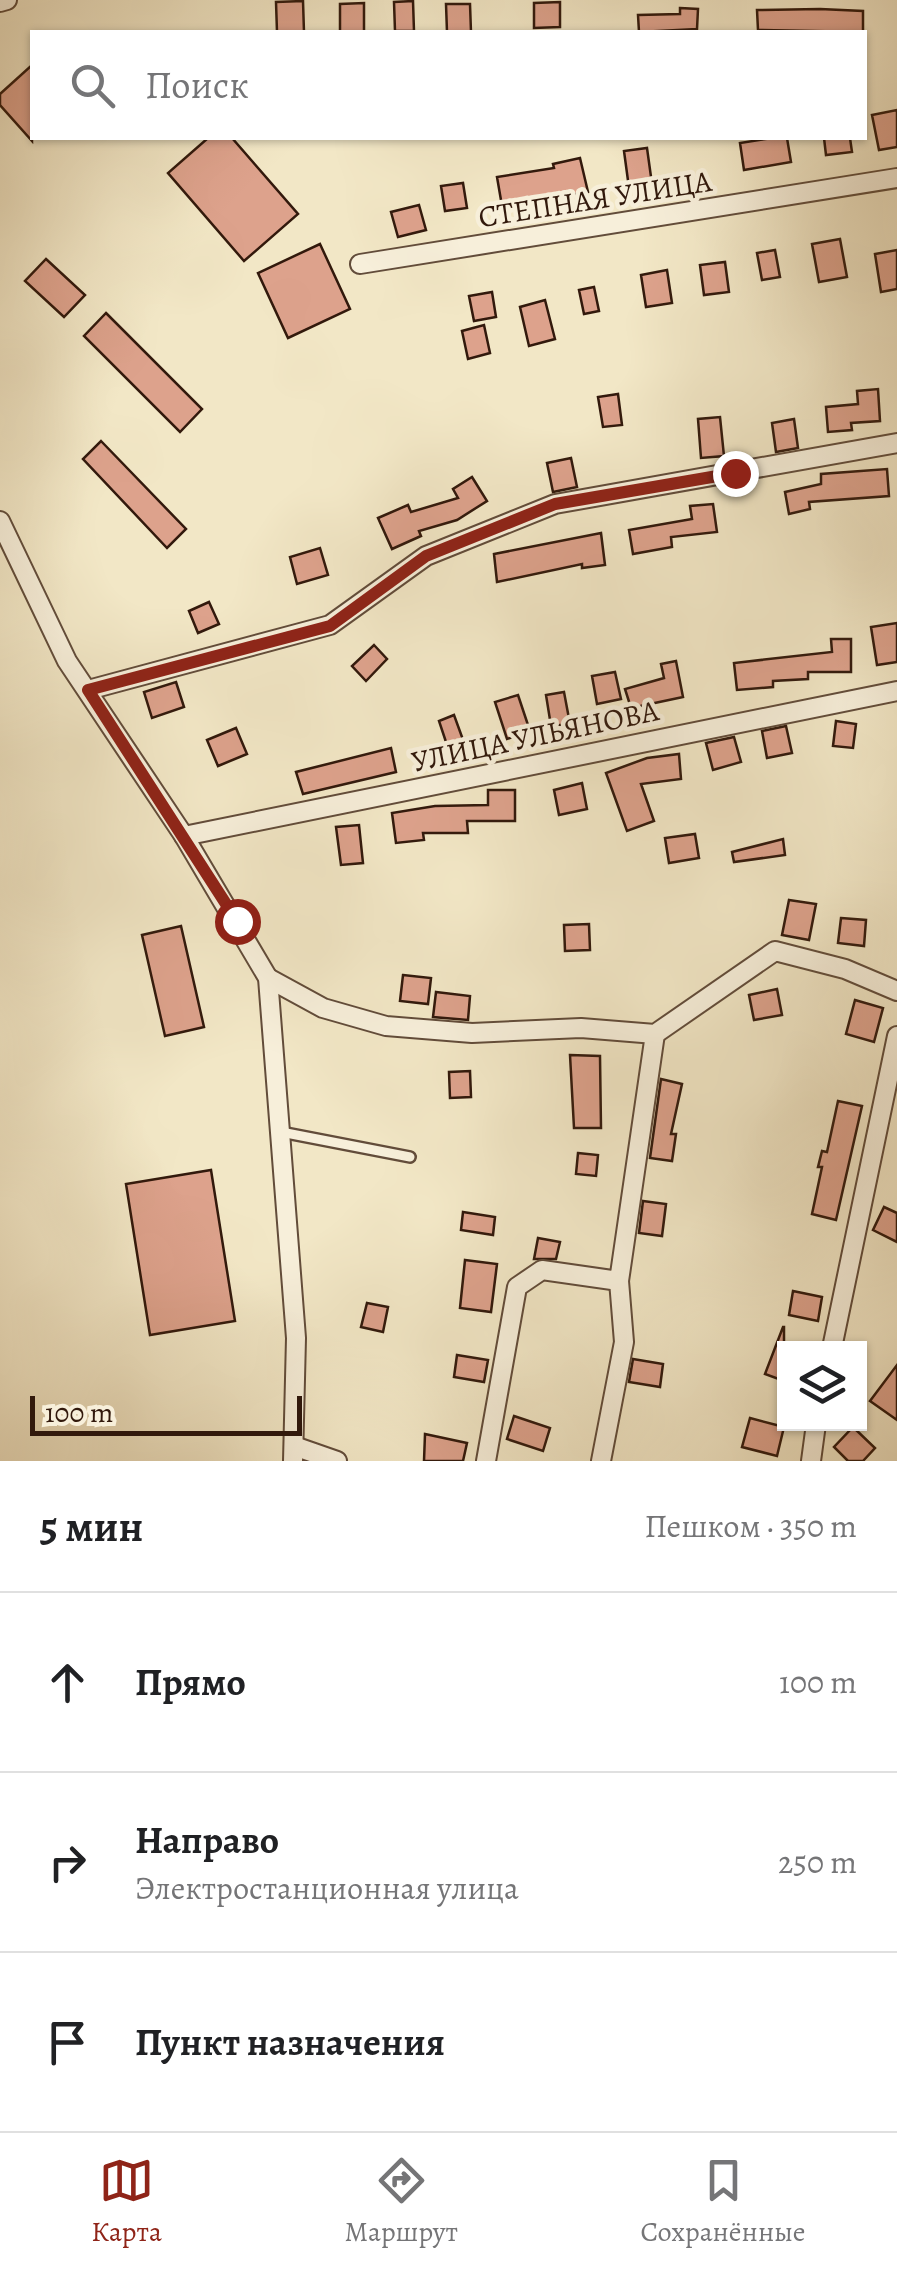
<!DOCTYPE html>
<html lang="ru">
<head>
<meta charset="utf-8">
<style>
	body { margin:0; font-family:Alegreya,serif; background:#f2f2f2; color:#202124 }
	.controls { position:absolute; right:30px; bottom:30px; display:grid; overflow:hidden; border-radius:0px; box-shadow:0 2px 8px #0004 }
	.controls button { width:90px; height:90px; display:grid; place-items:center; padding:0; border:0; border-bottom:2px solid #e0e0e0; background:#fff; color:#202124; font:50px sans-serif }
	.scale { position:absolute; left:30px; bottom:25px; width:272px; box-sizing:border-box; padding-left:10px; border:5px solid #32190c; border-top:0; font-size:28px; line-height:35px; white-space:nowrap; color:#32190c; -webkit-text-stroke:8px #f7efda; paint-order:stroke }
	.stop { position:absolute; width:30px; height:30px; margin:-22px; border:8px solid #8f2418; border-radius:50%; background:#fff }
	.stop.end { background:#8f2418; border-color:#fff; box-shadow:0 2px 10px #0008 }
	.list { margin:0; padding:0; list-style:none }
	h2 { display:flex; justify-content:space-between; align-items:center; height:130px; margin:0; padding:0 40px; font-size:42px }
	h2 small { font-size:32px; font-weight:400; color:#757577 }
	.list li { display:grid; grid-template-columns:65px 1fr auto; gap:30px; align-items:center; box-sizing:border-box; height:180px; padding:0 40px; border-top:2px solid #e0e0e0 }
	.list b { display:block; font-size:38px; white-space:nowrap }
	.list p { margin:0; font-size:32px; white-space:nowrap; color:#757577 }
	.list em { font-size:32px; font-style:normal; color:#757577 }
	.icon { flex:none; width:55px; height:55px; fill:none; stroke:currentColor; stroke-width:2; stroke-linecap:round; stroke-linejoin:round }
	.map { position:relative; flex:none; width:897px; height:1461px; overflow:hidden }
	.search { position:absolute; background:#fff; box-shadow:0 2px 8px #0004; left:30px; right:30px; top:30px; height:110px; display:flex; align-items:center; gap:25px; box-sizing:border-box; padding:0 35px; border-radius:0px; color:#757577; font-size:38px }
	.sheet { height:670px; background:#fff }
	nav { display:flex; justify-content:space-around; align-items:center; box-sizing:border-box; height:140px; border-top:2px solid #e0e0e0; background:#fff; font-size:28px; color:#757577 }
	nav a { display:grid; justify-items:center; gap:5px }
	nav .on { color:#8f2418 }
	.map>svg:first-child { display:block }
	.building { fill:#dda28c; stroke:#32190c; stroke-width:2.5 }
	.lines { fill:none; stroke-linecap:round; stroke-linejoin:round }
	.lane-casing { stroke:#624c3a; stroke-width:14 }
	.street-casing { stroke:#624c3a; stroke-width:22 }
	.lane { stroke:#f7efda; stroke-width:9 }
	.street { stroke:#f7efda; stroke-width:18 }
	.route { stroke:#8f2418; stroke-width:12 }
	.labels { text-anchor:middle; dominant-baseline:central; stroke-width:9; stroke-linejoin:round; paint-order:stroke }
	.street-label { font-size:30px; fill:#32190c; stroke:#f7efda }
</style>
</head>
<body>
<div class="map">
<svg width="897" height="1461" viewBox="0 0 897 1461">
	<rect width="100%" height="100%" fill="#f2e7c6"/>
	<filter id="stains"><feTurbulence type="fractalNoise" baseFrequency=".002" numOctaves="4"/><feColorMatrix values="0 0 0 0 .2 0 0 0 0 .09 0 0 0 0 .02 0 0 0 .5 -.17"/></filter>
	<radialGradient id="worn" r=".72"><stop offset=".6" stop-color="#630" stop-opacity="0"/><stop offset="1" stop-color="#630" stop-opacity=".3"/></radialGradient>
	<g class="building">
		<polygon points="303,1 304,32 277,32 276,2"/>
		<polygon points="413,1 414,31 395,31 394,2"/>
		<polygon points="560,2 560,27 534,28 534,3"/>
		<polygon points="364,3 364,32 340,32 340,4"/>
		<polygon points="446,4 470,4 471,32 447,32"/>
		<polygon points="680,8 698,9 697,29 639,32 638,15 680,14"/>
		<polygon points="820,9 863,11 863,32 758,30 757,10"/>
		<polygon points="32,65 32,141 0,105 0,94"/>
		<polygon points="897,110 897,147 879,150 872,115"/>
		<polygon points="208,138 232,138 298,214 244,261 168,173"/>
		<polygon points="772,138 787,138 791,162 744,170 740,143"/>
		<polygon points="824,138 850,138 852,152 826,155"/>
		<polygon points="647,148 652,184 629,188 624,151"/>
		<polygon points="580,158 588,192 502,206 497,177 554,168 553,164"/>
		<polygon points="463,183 467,208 445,211 441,186"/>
		<polygon points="419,205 426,230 398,237 391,212"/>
		<polygon points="840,239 847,277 819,282 812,244"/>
		<polygon points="320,244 350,309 288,338 258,273"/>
		<polygon points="775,250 780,277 762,280 757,253"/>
		<polygon points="897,250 897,289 881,292 875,254"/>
		<polygon points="46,259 85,295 64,317 25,281"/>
		<polygon points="725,262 729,292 704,295 700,265"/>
		<polygon points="667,270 672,303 646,307 641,275"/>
		<polygon points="594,287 599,311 584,314 579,290"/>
		<polygon points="492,292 496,317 474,321 469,296"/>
		<polygon points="545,300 555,339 529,346 520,307"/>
		<polygon points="106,313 202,409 180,432 84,336"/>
		<polygon points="484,325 490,353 468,359 462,331"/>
		<polygon points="878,389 880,421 851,423 852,430 828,432 826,407 858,404 857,391"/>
		<polygon points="618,394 622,425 603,427 598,397"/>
		<polygon points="720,417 724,456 701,458 698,419"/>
		<polygon points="794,419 798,448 776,452 772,423"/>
		<polygon points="101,441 186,529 167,548 83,459"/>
		<polygon points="571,458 577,487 553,492 547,463"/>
		<polygon points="887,469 889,496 809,502 810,509 789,514 785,492 821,484 821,474"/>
		<polygon points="472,477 487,501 457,520 419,531 421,536 392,549 378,518 408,505 411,512 458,498 453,489"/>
		<polygon points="713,504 717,532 671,537 672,547 633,554 629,530 692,519 690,506"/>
		<polygon points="601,533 605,565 582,568 582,564 497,582 494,554"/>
		<polygon points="320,548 328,575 297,584 290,557"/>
		<polygon points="209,602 219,624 198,633 189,611"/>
		<polygon points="897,623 897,662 877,665 871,627"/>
		<polygon points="831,639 851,639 851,672 808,672 808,679 773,681 773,687 737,690 734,663 832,652"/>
		<polygon points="374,645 387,659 366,681 352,666"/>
		<polygon points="676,661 683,697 631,708 625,689 664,678 661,664"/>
		<polygon points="615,672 621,699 597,704 592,676"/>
		<polygon points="176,682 184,707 152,718 144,692"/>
		<polygon points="564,692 570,724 551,726 546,695"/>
		<polygon points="518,695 530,731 507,739 495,702"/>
		<polygon points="454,715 466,748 450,754 439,721"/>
		<polygon points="836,721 856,724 853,748 833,746"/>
		<polygon points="786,726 792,753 767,758 762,731"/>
		<polygon points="236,728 247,754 218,766 207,740"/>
		<polygon points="734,737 741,762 713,770 706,743"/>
		<polygon points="391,748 396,772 303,794 296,772"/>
		<polygon points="679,754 681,779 641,784 654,821 627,831 606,773 647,758"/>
		<polygon points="582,783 587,809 559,815 554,790"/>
		<polygon points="488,790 515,790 515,821 467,821 468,833 423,833 424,840 396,843 392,813 435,806 488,805"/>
		<polygon points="359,825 363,863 341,865 336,827"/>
		<polygon points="695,834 699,858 669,863 665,838"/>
		<polygon points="783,839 785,855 734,862 732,852"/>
		<polygon points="789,900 816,904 809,940 782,935"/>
		<polygon points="841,918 866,920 864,946 838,943"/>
		<polygon points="589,924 590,950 565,951 564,925"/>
		<polygon points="181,926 204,1027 165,1036 142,935"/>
		<polygon points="403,975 431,978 428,1004 400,1001"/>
		<polygon points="777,989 782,1015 754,1020 749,995"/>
		<polygon points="436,992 470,996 468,1020 433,1017"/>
		<polygon points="855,1000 883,1008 874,1042 846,1034"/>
		<polygon points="570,1055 600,1056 601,1128 574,1128"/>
		<polygon points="470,1071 471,1097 450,1098 449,1072"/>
		<polygon points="661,1079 682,1084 671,1134 676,1134 672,1161 650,1158"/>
		<polygon points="838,1101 862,1106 836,1220 812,1214 822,1167 818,1167 822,1151 827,1152"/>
		<polygon points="578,1153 598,1155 596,1176 576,1174"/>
		<polygon points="211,1170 235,1321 150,1335 126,1184"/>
		<polygon points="643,1201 666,1204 662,1236 639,1233"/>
		<polygon points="884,1207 897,1213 897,1242 873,1230"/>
		<polygon points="463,1212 495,1217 493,1235 461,1230"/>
		<polygon points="538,1238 560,1242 556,1259 534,1259"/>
		<polygon points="465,1260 497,1264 491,1312 460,1308"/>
		<polygon points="793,1291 822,1297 818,1321 789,1315"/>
		<polygon points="367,1303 388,1307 383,1332 361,1327"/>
		<polygon points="783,1327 784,1327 784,1381 765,1374"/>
		<polygon points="457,1355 488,1360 484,1382 454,1377"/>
		<polygon points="633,1359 663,1364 660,1387 629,1382"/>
		<polygon points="897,1365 897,1420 870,1401"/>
		<polygon points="514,1416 550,1428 543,1451 507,1439"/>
		<polygon points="750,1418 784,1427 777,1456 742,1447"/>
		<polygon points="853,1427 875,1448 863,1461 848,1461 834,1447"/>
		<polygon points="425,1434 467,1443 463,1461 424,1461"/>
	</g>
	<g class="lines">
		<defs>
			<polyline id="lane" points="281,1132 410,1157"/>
			<g id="street">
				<polyline points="0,2 7,0"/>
				<polyline points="360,264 897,178"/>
				<polyline points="0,521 67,661 184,836 268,978 296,1338 293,1461"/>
				<polyline points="88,690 330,625 426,556 555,504 897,443"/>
				<polyline points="184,836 897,691"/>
				<polyline points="268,978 323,1008 386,1026 472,1033 581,1028 655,1034 775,951 845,969 897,991"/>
				<polyline points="832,1348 897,1036"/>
				<polyline points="294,1446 337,1461"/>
				<polyline points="486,1461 517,1287 542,1270 619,1281 655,1034"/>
				<polyline points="601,1461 624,1342 619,1281"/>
				<polyline points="811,1461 816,1424"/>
			</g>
		</defs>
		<use href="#lane" class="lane-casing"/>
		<use href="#street" class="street-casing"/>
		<use href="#lane" class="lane"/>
		<use href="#street" class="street"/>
	</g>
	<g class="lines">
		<polyline class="route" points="237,921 88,690 330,626 426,556 555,504 735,473"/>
	</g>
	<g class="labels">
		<g class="street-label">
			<text transform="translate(595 199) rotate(-9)">СТЕПНАЯ УЛИЦА</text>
			<text transform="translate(535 736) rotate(-12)">УЛИЦА УЛЬЯНОВА</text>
		</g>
	</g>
	<rect width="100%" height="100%" filter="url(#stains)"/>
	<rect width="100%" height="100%" fill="url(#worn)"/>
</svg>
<div class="controls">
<button><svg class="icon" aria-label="layers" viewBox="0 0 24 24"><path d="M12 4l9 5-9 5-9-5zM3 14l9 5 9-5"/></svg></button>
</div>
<div class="scale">100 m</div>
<div class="stop" style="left:237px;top:921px"></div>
<div class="stop end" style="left:735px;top:473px"></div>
<div class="search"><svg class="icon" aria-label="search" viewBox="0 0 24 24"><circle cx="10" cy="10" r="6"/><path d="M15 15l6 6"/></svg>Поиск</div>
</div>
<section class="sheet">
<h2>5 мин<small>Пешком · 350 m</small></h2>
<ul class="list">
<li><svg class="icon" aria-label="ahead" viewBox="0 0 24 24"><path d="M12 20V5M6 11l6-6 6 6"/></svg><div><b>Прямо</b></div><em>100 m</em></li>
<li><svg class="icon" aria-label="right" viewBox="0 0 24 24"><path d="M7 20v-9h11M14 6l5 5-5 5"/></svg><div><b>Направо</b><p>Электростанционная улица</p></div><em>250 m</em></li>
<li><svg class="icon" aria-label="arrive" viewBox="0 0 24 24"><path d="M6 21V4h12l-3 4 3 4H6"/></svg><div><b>Пункт назначения</b></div></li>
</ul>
</section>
<nav>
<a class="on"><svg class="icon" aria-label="map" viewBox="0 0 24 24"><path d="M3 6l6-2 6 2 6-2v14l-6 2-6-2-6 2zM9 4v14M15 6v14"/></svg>Карта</a>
<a><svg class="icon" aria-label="directions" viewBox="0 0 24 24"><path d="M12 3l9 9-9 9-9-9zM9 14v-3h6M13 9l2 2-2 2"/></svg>Маршрут</a>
<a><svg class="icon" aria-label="saved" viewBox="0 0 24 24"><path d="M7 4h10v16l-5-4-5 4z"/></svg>Сохранённые</a>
</nav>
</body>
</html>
